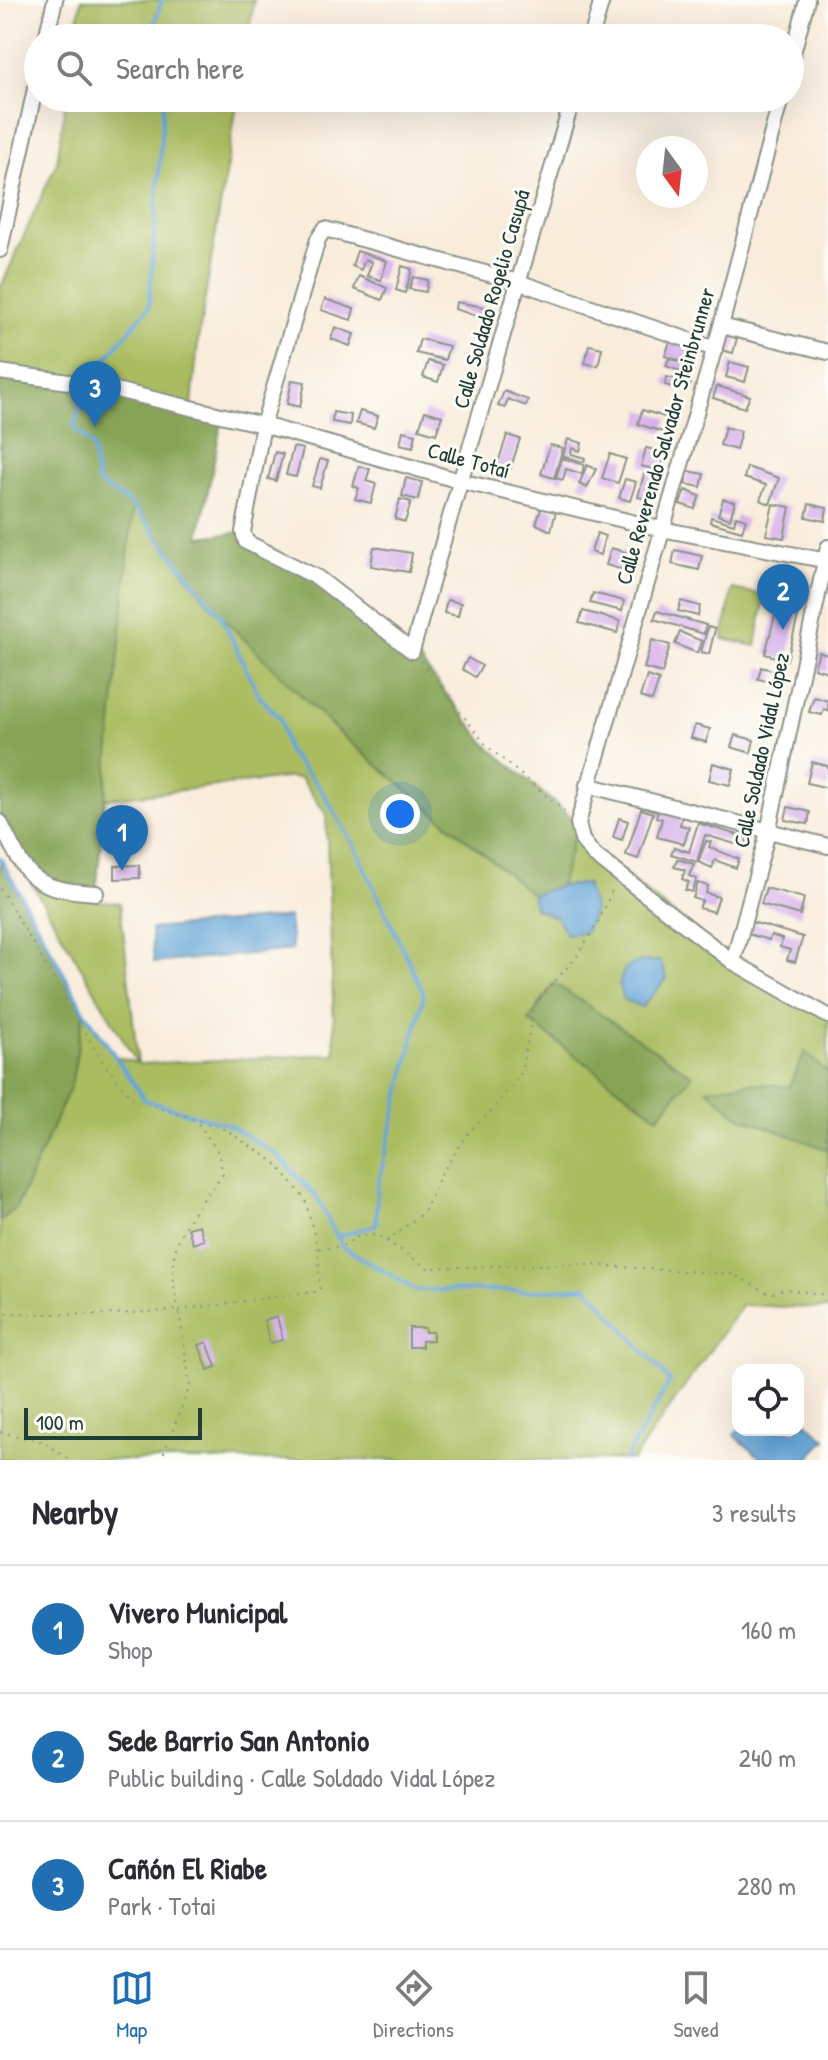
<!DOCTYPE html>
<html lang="en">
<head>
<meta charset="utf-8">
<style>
	body { margin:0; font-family:"Patrick Hand",sans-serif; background:#f2f2f3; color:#2b2b33 }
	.controls { position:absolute; right:24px; bottom:24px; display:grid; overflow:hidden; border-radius:16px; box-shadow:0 8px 32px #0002 }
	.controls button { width:72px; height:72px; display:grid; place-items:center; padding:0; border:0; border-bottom:2px solid #e1e1e2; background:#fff; color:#2b2b33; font:40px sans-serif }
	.compass { position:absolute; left:636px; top:136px; width:72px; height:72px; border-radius:50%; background:#fff; box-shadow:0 8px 32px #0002; rotate:165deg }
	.scale { position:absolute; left:24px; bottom:20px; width:178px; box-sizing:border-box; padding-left:8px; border:4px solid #1f3d34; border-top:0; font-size:22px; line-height:28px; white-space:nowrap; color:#1f3d34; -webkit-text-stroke:6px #fdfcf7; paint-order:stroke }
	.you { position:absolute; left:400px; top:814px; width:28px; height:28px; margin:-20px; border:6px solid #fff; border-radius:50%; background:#1a73e8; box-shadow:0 0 0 12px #1a73e833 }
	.badge { display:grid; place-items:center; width:52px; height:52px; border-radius:50%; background:#1f6fb2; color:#fff; font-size:26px; font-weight:700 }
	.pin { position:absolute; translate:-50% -66px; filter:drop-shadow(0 2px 4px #0008) }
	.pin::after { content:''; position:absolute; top:42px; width:28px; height:24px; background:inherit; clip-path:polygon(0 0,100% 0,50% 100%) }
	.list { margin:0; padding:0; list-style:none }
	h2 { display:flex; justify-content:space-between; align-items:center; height:104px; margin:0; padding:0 32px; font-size:34px }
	h2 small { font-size:26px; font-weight:400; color:#7c7c81 }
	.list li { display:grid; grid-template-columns:52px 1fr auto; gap:24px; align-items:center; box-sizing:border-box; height:128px; padding:0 32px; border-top:2px solid #e1e1e2 }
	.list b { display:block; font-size:30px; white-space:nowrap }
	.list p { margin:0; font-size:26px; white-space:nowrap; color:#7c7c81 }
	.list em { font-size:26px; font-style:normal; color:#7c7c81 }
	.icon { flex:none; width:44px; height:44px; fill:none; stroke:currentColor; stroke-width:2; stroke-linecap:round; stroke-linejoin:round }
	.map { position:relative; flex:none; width:828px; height:1460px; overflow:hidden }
	.search { position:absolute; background:#fff; box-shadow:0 8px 32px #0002; left:24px; right:24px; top:24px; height:88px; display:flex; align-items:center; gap:20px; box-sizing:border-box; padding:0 28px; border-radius:44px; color:#7c7c81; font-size:30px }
	.sheet { height:488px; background:#fff }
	nav { display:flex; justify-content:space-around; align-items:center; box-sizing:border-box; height:112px; border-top:2px solid #e1e1e2; background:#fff; font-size:22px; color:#7c7c81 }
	nav a { display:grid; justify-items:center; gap:4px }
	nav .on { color:#1f6fb2 }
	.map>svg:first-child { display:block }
	.green { fill:#aabc5f; stroke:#647c4a; stroke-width:2; fill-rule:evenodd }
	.forest { fill:#87a456; stroke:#537045; stroke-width:2 }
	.water { fill:#64a4d7; stroke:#427086; stroke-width:2 }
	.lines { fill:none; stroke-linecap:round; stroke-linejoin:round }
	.stream { stroke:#64a4d7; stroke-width:4 }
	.building { fill:#d7b1ec }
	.minor-casing { stroke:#8c9488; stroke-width:18 }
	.path { stroke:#8c9488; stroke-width:2; stroke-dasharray:2 6; stroke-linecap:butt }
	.minor { stroke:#fff; stroke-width:14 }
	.labels { text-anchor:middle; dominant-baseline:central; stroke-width:6; stroke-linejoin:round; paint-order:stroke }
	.street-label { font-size:22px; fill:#1f3d34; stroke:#fdfcf7 }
</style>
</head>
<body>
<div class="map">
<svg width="828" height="1460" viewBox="0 0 828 1460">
	<rect width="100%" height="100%" fill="#fdfcf7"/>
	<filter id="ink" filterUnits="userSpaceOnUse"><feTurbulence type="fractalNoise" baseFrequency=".0125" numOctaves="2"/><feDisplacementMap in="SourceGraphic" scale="16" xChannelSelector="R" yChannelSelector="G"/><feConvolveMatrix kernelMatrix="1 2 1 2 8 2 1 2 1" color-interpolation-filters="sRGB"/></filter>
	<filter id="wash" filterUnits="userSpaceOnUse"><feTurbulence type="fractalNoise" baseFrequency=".006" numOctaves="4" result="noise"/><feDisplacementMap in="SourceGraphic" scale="32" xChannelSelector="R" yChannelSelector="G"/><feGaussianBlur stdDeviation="1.8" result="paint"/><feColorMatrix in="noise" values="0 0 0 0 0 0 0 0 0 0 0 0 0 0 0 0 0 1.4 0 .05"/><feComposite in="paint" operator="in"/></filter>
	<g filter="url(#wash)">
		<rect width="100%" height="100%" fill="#f9ecdb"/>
		<g class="green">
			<polygon points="81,0 254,0 248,38 75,38"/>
			<path d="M66,98H238L198,341L182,514L338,732L533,895L534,908L556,917L586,884L560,886L578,823L582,840L733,962L828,1016V1073L805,1053L790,1087L749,1083L708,1090L828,1150V1309L742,1305L633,1460H0V1221L16,1208L71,1085L84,1011L115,1056L137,1063L25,872L0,822V289L57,162ZM285,778H300L326,814L335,1054L138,1064L120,903L95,900L105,799Z"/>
			<polygon points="732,589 765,595 756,646 723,639"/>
		</g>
		<g class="forest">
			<polygon points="0,372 59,380 81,397 103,387 223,415 199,537 243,532 303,568 412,651 488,746 578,823 560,886 533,895 338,732 210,605 133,506 96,893 45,885 0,822"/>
			<polygon points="0,858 84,1011 71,1085 16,1208 0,1221"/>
			<polygon points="554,983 692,1075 658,1117 529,1021"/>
			<polygon points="805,1052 828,1073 828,1150 738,1116 707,1089 749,1083 789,1087"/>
		</g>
		<g class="water">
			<polygon points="586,884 594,910 585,932 566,934 556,917 534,908 533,895 560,886"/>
			<polygon points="289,917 292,950 154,963 151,929"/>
			<polygon points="641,961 660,961 667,978 642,1007 623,999 619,985 625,968"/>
			<polygon points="798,1415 826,1439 807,1460 763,1460 734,1435 738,1430 798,1430"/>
		</g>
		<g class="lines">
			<g class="stream">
				<polyline points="156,38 154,24 162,0"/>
				<polyline points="88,380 149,307 164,98"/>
				<polyline points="85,388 74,427 92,446 98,483 132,505 220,614 259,696 280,718 287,751 320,788 355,847 424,994 377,1188 376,1225 339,1236"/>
				<polyline points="0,858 84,1011 145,1100 229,1125 275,1153 316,1196 342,1246 415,1290 535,1291 587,1287 670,1381 625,1460"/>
			</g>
		</g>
		<g id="blocks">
			<g class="building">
				<polygon points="357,251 387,261 381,280 367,276 372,262 365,259 361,270 352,266"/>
				<polygon points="402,266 412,269 405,293 396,290"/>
				<polygon points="359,276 387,288 382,300 354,289"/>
				<polygon points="413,277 428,280 426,292 409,289"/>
				<polygon points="325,299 354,309 351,320 321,310"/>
				<polygon points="456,302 485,307 483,318 455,309"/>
				<polygon points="335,327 354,334 350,346 331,339"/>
				<polygon points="725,335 737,338 733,353 721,350"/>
				<polygon points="420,339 449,346 445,360 416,353"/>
				<polygon points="671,339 698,348 692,364 665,356"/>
				<polygon points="589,345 602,348 598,366 585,363"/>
				<polygon points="669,358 694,367 691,375 666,366"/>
				<polygon points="428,361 443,365 438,382 423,377"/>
				<polygon points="730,362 749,367 745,382 726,377"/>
				<polygon points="667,377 691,383 688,391 665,385"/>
				<polygon points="292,380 305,382 300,407 287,404"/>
				<polygon points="717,386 750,396 745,408 713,398"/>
				<polygon points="504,391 528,400 526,406 508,399 505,408 498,406"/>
				<polygon points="642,410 668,418 663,432 638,424"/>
				<polygon points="360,411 378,416 374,428 356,423"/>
				<polygon points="425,411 442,416 436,434 419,429"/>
				<polygon points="333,412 351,415 350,425 332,422"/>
				<polygon points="725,427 741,431 736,450 720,445"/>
				<polygon points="403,431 416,434 413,447 400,444"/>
				<polygon points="507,435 520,439 510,470 497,466"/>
				<polygon points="568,439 582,443 580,451 572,448 571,454 585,458 584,462 563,456"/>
				<polygon points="550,445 563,448 554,478 541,474"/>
				<polygon points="293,447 303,449 296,477 286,475"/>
				<polygon points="646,448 665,452 661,471 641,466"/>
				<polygon points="275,452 283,454 276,481 268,479"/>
				<polygon points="610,454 626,459 618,483 602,478"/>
				<polygon points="562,458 584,465 582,474 566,469 563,480 556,478"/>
				<polygon points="320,459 328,461 320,488 312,486"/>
				<polygon points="587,465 596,469 587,488 579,484"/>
				<polygon points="359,466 370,469 366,481 376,484 371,503 355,499 359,488 353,486"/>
				<polygon points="747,467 779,478 770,504 760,500 766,485 744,478"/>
				<polygon points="688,471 704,474 701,487 685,484"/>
				<polygon points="644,474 658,477 652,500 638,497"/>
				<polygon points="406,478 422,482 418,500 402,496"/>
				<polygon points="625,479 636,482 630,501 619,498"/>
				<polygon points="685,490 700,496 695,509 680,504"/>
				<polygon points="400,499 411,502 405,522 395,519"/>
				<polygon points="723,499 735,502 730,519 718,515"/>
				<polygon points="773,504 790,507 784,538 766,535"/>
				<polygon points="809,504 827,508 825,521 806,517"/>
				<polygon points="542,506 556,511 551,531 536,524"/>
				<polygon points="736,516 746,519 742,531 710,522 711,517 734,524"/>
				<polygon points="597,533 605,536 600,555 591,552"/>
				<polygon points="374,547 412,553 409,572 371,566"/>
				<polygon points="611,548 636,555 631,572 606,565"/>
				<polygon points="675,550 702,556 699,570 672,564"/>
				<polygon points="593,593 624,601 622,611 590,603"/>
				<polygon points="447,600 461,603 458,616 444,613"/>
				<polygon points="779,600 801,605 787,660 765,654"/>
				<polygon points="681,601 700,606 698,616 678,611"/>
				<polygon points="583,611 620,621 617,633 579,623"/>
				<polygon points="657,611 706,625 704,634 654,619"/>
				<polygon points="708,627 715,629 709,654 701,652"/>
				<polygon points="680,632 702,641 697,653 675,644"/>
				<polygon points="652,640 670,645 662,673 644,668"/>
				<polygon points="819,652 828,655 828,672 814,668"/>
				<polygon points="468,658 482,666 475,677 462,669"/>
				<polygon points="761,667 776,671 773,682 758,679"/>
				<polygon points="647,676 659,680 652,701 640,697"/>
				<polygon points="814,697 828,701 828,711 824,709 822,715 809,712"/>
				<polygon points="695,725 710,729 706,742 691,738"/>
				<polygon points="735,735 754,740 751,753 731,747"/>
				<polygon points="812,762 828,766 828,788 807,783"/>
				<polygon points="713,763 734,769 730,785 709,780"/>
				<polygon points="788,807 810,812 808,824 785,820"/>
				<polygon points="641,809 653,813 638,859 626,855"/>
				<polygon points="658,810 682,817 680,825 689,827 684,844 657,837 662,819 656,817"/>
				<polygon points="619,818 628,821 622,840 613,837"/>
				<polygon points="698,823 748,838 745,847 705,835 697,862 671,854 674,847 689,852"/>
				<polygon points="122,833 123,847 110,847 109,834"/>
				<polygon points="706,841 711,842 709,847 739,859 736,868 715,860 712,868 698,862"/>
				<polygon points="677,859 694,864 689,876 697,879 692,892 685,890 689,882 682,879 685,870 674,867"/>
				<polygon points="139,865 140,878 115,879 115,866"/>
				<polygon points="698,883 708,886 706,893 719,897 714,912 699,908 702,901 693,898"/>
				<polygon points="766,888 804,898 800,915 761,904"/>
				<polygon points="752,922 803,937 795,962 787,960 790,950 780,947 782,939 771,935 769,940 748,934"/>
				<polygon points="199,1225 204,1240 193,1244 188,1228"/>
				<polygon points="277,1317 283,1340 270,1343 264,1320"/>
				<polygon points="409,1328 425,1328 425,1332 433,1332 433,1340 422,1341 422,1347 409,1347"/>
				<polygon points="207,1342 216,1367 208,1370 199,1345"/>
			</g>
		</g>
	</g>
	<g filter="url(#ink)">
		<use href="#blocks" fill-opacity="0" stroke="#8c9488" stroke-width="2"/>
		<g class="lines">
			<defs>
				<g id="minor">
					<polyline points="46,38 55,0"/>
					<polyline points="591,38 602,0"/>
					<polyline points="790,65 807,0"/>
					<path d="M573,98C518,282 464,466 412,651L318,578L246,542L243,532L263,425L318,239L325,229L518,282L715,349"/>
					<polyline points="781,98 721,326 578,823 582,840 593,854 733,962 828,1016"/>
					<polyline points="0,250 38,75"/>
					<polyline points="721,326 828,352"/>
					<polyline points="0,372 103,387 263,425 460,481 661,529 828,561"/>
					<polyline points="587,785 828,846"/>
					<path d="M0,822C27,877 30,889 96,893"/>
					<polyline points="733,962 768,832 828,547"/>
				</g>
			</defs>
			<use href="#minor" class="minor-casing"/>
			<g class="path">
				<polyline points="420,661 487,746 568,814"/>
				<path d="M0,888L104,1064L133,1099L224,1129L275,1162L305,1199L318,1250L320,1291L179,1310C161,1242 186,1225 223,1173L217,1150L195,1119"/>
				<polyline points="387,1241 424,1212 441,1174 469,1132 490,1113 521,1073 535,1003 575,959 598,923 614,886"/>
				<polyline points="319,1249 342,1246 359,1236 377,1235 428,1268 575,1264 733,1274 770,1294 784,1289 828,1295"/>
				<polyline points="0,1319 7,1313 97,1315 179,1310 190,1386 161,1460"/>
				<polyline points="0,1432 44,1442 70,1460"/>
			</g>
			<use href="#minor" class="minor"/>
		</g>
	</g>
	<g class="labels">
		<g class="street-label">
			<text transform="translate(491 299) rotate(-74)">Calle Soldado Rogelio Casupá</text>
			<text transform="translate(665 436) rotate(-74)">Calle Reverendo Salvador Steinbrunner</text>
			<text transform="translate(469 460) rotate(15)">Calle Totaí</text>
			<text transform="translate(761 750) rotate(-78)">Calle Soldado Vidal López</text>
		</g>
	</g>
</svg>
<div class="controls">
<button><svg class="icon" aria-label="locate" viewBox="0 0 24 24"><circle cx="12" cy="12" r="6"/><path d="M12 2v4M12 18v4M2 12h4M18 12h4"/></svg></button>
</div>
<svg class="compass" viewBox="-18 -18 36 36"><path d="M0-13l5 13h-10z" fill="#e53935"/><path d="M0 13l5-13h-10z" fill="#7c7c81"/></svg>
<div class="scale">100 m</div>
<div class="you"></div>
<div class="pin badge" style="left:122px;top:871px">1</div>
<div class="pin badge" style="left:783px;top:630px">2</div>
<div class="pin badge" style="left:95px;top:427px">3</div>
<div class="search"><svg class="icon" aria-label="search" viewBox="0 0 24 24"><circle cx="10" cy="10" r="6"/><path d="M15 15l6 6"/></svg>Search here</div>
</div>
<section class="sheet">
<h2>Nearby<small>3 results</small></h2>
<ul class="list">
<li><span class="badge">1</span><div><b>Vivero Municipal</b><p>Shop</p></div><em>160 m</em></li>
<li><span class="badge">2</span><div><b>Sede Barrio San Antonio</b><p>Public building · Calle Soldado Vidal López</p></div><em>240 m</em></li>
<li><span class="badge">3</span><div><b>Cañón El Riabe</b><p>Park · Totai</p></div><em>280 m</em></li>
</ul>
</section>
<nav>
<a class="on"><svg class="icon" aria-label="map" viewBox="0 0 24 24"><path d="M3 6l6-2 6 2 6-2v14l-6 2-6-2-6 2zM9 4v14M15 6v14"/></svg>Map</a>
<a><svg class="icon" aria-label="directions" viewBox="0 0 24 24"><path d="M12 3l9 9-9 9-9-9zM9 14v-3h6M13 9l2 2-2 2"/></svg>Directions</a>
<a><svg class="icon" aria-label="saved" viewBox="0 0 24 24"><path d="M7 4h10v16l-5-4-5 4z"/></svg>Saved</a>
</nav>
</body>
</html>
